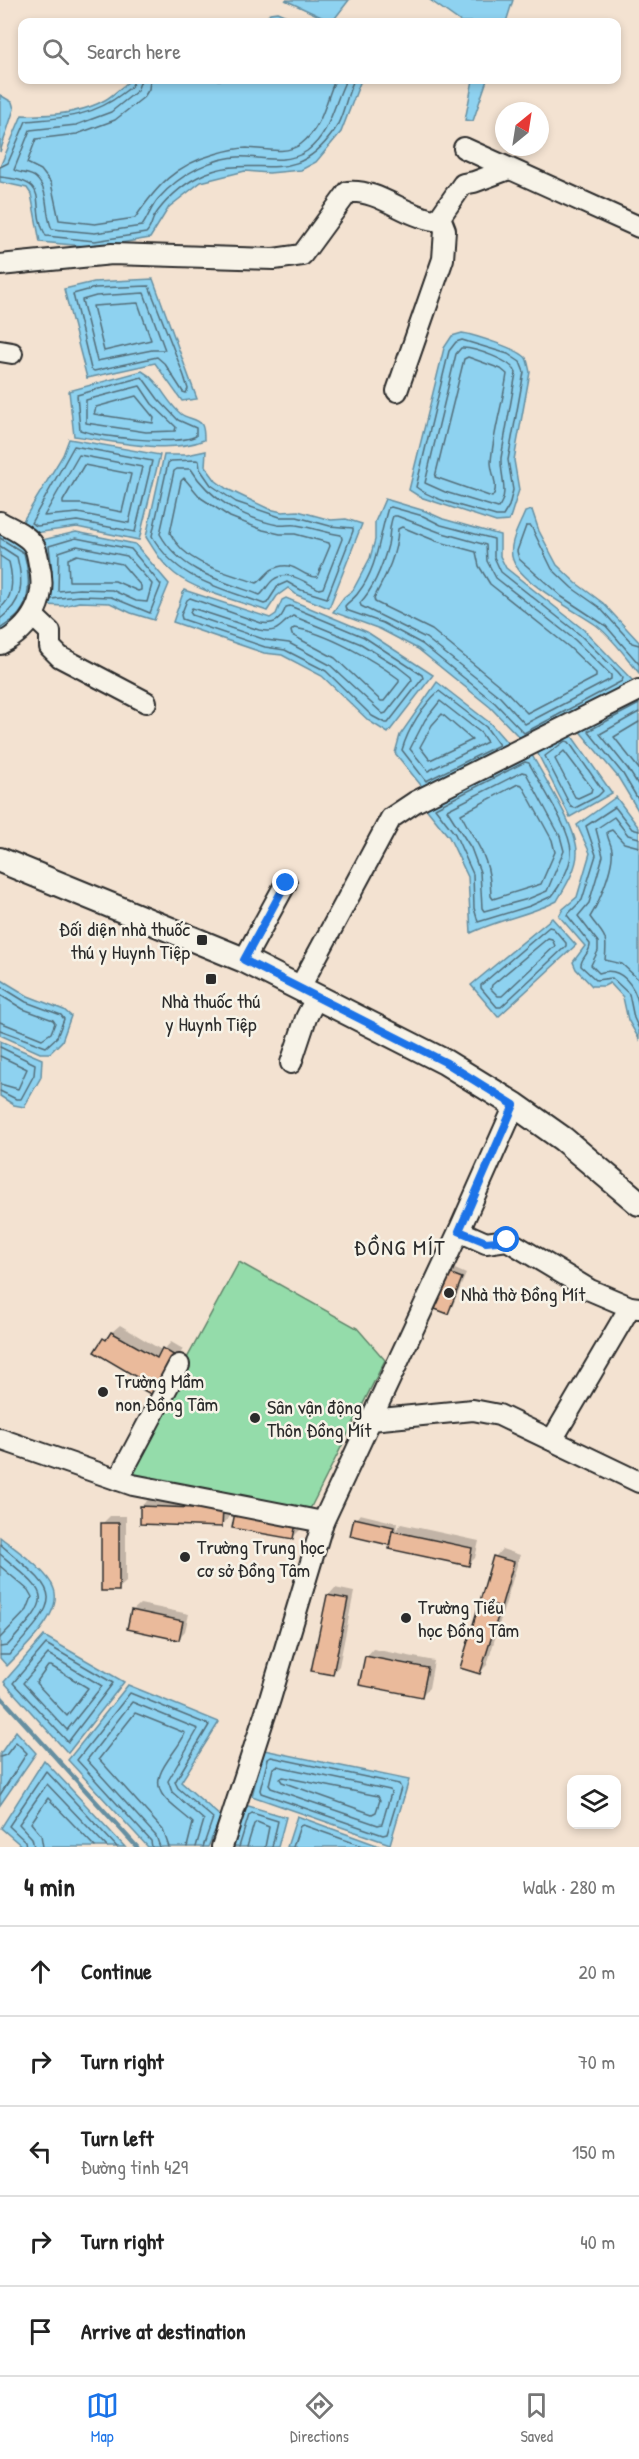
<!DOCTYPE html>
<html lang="en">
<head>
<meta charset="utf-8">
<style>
	body { margin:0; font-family:"Patrick Hand",sans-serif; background:#f6f6f6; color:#222 }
	.controls { position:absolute; right:18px; bottom:18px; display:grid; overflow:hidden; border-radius:12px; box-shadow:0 3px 9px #0003 }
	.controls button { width:54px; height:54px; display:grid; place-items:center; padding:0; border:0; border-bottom:2px solid #e0e0e0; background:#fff; color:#222; font:30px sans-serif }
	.compass { position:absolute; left:495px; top:102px; width:54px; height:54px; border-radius:50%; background:#fff; box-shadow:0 3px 9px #0003; rotate:30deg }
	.stop { position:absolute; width:18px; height:18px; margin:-14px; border:4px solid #1a73e8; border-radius:50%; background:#fff }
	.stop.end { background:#1a73e8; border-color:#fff; box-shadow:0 2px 6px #0008 }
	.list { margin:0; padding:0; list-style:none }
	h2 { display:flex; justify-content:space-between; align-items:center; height:78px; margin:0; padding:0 24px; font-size:26px }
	h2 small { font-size:20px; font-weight:400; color:#767676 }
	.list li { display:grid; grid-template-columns:39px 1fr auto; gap:18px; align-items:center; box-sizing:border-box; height:90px; padding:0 24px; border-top:2px solid #e0e0e0 }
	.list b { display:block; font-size:22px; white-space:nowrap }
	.list p { margin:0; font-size:20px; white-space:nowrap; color:#767676 }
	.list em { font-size:20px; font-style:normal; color:#767676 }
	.icon { flex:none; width:33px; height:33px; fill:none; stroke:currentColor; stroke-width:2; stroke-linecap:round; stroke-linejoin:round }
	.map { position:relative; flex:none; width:639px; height:1847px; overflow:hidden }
	.search { position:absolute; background:#fff; box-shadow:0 3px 9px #0003; left:18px; right:18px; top:18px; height:66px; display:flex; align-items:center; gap:15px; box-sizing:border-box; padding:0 21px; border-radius:12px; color:#767676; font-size:22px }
	.sheet { height:528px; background:#fff }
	nav { display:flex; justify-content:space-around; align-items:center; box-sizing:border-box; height:84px; border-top:2px solid #e0e0e0; background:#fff; font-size:16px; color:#767676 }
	nav a { display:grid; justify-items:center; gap:3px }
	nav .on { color:#1a73e8 }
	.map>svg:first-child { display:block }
	.green { fill:#94dcaa; stroke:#60846a; stroke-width:1.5 }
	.water { fill:#8ed2f0; stroke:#668fa1; stroke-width:1.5 }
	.shadow { fill:#0003 }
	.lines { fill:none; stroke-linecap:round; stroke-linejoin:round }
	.shore { stroke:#536e7a; stroke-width:1.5 }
	.stream { stroke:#668fa1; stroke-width:4.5 }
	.building { fill:#eaba9b; stroke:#2b2b2b; stroke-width:1.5 }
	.minor-casing { stroke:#2b2b2b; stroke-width:24 }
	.major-casing { stroke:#2b2b2b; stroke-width:28 }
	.minor { stroke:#f7f3e8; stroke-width:20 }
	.major { stroke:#f7f3e8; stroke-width:24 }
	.route { stroke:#1a73e8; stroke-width:8 }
	.poi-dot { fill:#2b2b2b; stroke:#f7f3e8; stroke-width:2 }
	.labels { text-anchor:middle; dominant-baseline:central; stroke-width:5; stroke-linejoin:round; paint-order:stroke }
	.poi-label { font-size:20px; fill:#2b2b2b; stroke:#f7f3e8; text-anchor:start }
	.quarter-label { font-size:22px; letter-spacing:1.5px; fill:#2b2b2b; stroke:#f7f3e8 }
</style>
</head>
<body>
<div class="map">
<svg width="639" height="1847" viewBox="0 0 639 1847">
	<rect width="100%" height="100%" fill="#f3e2d1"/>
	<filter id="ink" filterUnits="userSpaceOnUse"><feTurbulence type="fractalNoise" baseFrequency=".0167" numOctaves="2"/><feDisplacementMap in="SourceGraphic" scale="12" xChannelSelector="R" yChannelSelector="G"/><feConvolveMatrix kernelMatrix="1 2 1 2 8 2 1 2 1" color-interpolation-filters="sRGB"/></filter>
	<g filter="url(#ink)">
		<polygon class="green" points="239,1262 357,1328 385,1360 310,1509 124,1475"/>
		<g class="water">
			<polygon points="285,0 349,0 332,22"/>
			<polygon points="430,0 513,0 506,22 461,22"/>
			<polygon points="277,12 301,22 264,22 270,13"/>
			<path d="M131,80H361L341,132L316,162L301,170L269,173L245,171L201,182L169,207L150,238L96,247L40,242L31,194L27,188L0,182V167L22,115C49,116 80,114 105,100C114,95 122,86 131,80Z"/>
			<polygon points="473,80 487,80 473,121 465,120"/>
			<polygon points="0,95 12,102 14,109 0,152"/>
			<polygon points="153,279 197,399 182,401 155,363 87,378 64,289 94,282"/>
			<path d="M462,333C474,335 519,349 526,358C528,361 529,369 530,372L514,460L519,490L509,521L496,522L420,497L409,490L444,348L452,336Z"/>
			<path d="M142,371C159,380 166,402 181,414C187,419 198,418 202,425C204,429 204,436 204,440C168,455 112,441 74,436L69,391Z"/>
			<polygon points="69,439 160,455 139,540 77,527 35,533 22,525 24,519 63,455"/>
			<path d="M206,451L205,466L216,481L227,489L269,509L282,512L298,511L331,520L346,519L362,524L329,608L297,595L288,588L277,596L267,611C241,602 196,591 175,574C162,564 155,551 146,537L164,455H187Z"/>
			<polygon points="385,499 425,511 443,519 500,535 500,556 506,568 584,630 634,682 523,741 490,707 418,649 380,629 333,612 344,597 353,590 370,558 375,540 375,522"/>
			<path d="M532,510L539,531L557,565L576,583L603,603L639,642V673C626,657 613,638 596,625C576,611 521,583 513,560C507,545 520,525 525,512Z"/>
			<polygon points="0,531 30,550 35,578 24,618 0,636"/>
			<polygon points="76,532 135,544 169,584 154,620 131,613 110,603 79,602 64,606 46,605 38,541"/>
			<polygon points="184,590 270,618 276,614 282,600 286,598 367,632 433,675 388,733 369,721 322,676 282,655 264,653 173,622"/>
			<polygon points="437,682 490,723 511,747 424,789 395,753 400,735"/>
			<polygon points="639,697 639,812 618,777 577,728"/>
			<polygon points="569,732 612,793 570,817 537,752"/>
			<path d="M528,754L532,755C544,778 578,829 577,853C577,869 565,887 557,901C530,915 499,919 471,933L468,877L449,837L424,806Z"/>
			<polygon points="616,797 639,828 639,1039 628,1020 623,997 610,983 604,986 592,986 576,969 573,962 585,946 559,916 563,909 577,897 590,853 577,825"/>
			<polygon points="552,918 576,945 498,1017 471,985"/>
			<polygon points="0,979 28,996 64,1010 71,1016 62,1041 50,1053 40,1053 0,1035"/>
			<polygon points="0,1041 42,1059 41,1077 24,1107 14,1105 0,1096"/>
			<path d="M0,1537C15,1549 48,1571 54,1589C63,1614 23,1649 7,1666L0,1658Z"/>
			<polygon points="44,1636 124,1682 68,1753 4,1682"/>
			<polygon points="128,1685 219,1722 181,1782 221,1817 208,1847 148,1847 68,1760"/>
			<polygon points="16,1731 36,1753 0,1805 0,1754"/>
			<polygon points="264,1750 409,1780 390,1844 252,1796"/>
			<polygon points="44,1760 125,1847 23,1847 1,1828"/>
			<polygon points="245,1805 286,1817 278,1847 233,1847"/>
			<polygon points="297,1816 382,1847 287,1847"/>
		</g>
		<g class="shadow">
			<polygon points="455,1269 466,1274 452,1307 448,1312 450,1274"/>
			<polygon points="120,1325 163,1351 171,1342 183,1349 161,1387 97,1352 104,1339"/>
			<polygon points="149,1499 230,1502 229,1518 222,1525 141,1506"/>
			<polygon points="360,1514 397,1523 396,1530 401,1524 479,1541 475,1558 468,1565 392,1540 389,1543 356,1519"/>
			<polygon points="110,1516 126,1516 126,1582 118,1589 103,1523"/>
			<polygon points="302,1516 300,1530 293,1537 234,1526"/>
			<polygon points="502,1549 520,1555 487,1665 480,1672 495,1557"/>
			<polygon points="335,1588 354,1592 339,1666 332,1674 328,1596"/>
			<polygon points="140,1604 189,1614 185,1631 178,1639 132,1611"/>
			<polygon points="373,1649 434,1661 429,1688 422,1695 366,1657"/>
		</g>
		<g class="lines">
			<g class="shore">
				<path d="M141,80L137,91L111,112L76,125L30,130L14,170C20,174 30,172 36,178C50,191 44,213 52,229L95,233L142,226C148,218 151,207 158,199C179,175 215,154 248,157C267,159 290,163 307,151C331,133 333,105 346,80"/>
				<path d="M150,80L149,89L144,97L115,120L77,134L36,139L27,163L41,170L51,183L59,220L95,224L135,218C157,186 175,165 215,154C225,151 237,148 247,148C264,149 287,155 301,144C323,127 325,102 335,80"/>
				<path d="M0,167L8,163L26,121C62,118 93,117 123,93C128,89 133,87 134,80"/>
				<path d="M0,177C56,182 27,203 46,236L95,241L146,233C151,228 151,223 154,217C163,202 182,185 198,177C254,149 291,193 334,131C344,117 346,95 354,80"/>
				<polygon points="149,286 184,376 188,389 186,393 183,392 165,364 157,357 94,371 91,369 73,294 95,288"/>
				<polygon points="144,293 165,350 152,350 97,361 82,300 96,296"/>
				<polygon points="138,303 151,340 104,351 93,306"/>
				<path d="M462,340L508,354L520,362L524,372L508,460L513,490L509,506L503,516H496C474,509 433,501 416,487L449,351L456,342Z"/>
				<path d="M461,348C473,347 513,361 516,373L501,458C500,476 510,493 498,508L445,492L425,483L456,354Z"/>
				<path d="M468,357L501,369L507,374C503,403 493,433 491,462C491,474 500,487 492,497L435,477L464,359Z"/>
				<path d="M142,377L158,399L178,420L196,428V436C177,446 101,437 80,430L77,395Z"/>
				<polygon points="140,386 152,404 176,427 175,431 146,432 86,423 86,400"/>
				<polygon points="136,396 154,418 153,423 94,414 96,407"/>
				<polygon points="74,446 152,461 135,532 77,521 37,526 31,523"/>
				<polygon points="79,455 142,467 129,523 78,513 44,516"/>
				<path d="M196,460L199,461L200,469L211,485L236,502L280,517H297L330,526L353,528V531L327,598L301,590L287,582L278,586L267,603L264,604C219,587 177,580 152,536L168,463L171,461Z"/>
				<polygon points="84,465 131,474 122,512 81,504 63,504 63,501"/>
				<path d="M177,469H191C209,499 243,518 278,525C284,526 290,524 296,525C311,527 326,533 341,535L342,539L323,588L319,589C305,583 289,568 273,580C268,584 265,591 260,595C222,581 181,572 160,534L174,471Z"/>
				<path d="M184,478L201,498L230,517L263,530L280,534H295L329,543L330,546L317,577C300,578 295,557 271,570C266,574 262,580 257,583C225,572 186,565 170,533L181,481Z"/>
				<path d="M391,507L423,516L441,525L494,539V557L501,572L579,634L618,672L623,678L622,681L524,733L495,703L422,644L383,623L346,610L345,606C349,601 355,598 358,593C378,568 379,536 388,508Z"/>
				<path d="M393,516H397L439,532L486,545L487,561L496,578L575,640L611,675V679L525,724L500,697L426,638L361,606L360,603C374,588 383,564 388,545C390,535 389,526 393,516Z"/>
				<path d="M402,527L436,541L476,552L479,566L490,584L569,647L596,673V677L527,713L505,690L432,630L375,602L374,598C386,575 397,555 398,529Z"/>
				<path d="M0,538L24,553C29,572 33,597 19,614C15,620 6,624 0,629"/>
				<path d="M0,546L17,557C24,584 23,602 0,619"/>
				<polygon points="77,546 127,556 152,584 147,602 136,601 112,590 79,589 58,591 59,552"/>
				<polygon points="77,555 122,564 141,586 141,590 138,591 115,581 69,581 68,559"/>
				<path d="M0,556L9,562C13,578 15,597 0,608"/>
				<path d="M190,598L261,623C275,625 281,620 286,607L290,606L364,637L422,675L423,678L388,723H385L372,716L326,671L285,650L265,647L182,619L181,615L187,600Z"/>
				<polyline points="51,599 79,596 111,597 150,613 161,585 131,549 76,538 49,546 52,571"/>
				<path d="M192,608L259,630C281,634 279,624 293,616L361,644L397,666L411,677L412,680L386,713L383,714L330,665L289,643L266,640L192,615L190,612Z"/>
				<path d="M294,628C325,632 374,660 399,679V682L384,701H381L335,658L292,635L291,631Z"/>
				<polyline points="639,645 632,643 599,607 572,588 552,569 531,526 526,526 517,551 519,559 562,597 606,626 639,664"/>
				<path d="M439,691L486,727L499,745L426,781L402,750C408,729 423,705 439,691Z"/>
				<polygon points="440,701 481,733 487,742 428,771 410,749 425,720"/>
				<polyline points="639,704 588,731 623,774 639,801"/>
				<polyline points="639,712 600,734 628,769 639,786"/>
				<polygon points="442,714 472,740 430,760 420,747 432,725"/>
				<polyline points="639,722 614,737 639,769"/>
				<polygon points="565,741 569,742 603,791 598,796 575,808 571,807 545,756"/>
				<polygon points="564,751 592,788 591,792 578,798 575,797 555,759"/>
				<path d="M525,762L529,763C540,784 572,831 571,853C571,866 560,886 552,896L530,906L478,922L474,908L473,874L455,834L435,808Z"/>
				<polygon points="522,772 526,773 560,836 564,851 547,891 528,899 484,911 482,908 480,872 471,848 447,810"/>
				<path d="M518,784L522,785L552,840L555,852L541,884L493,899L491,896C490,854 477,847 461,814Z"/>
				<path d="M639,831L632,829L615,807L586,826L596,855L582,900L567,915L590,944C591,953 580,958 581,966L596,980L612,978L629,994L634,1018L639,1029"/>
				<path d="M639,838L628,835L614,817L596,829L603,856L589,903L578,916L598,942V951L591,965L599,973C621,965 635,986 639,1006"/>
				<path d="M639,847L624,843L612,830L607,832C607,838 611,843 612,850C614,866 599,903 590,917C604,937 608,933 605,960L622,964L639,980"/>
				<polygon points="549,927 553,928 566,943 566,946 501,1007 497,1007 481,988 481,985"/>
				<polygon points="548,938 552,939 555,946 502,996 498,996 491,989 492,985"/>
				<polyline points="0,986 26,1002 61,1015 64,1019 57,1037 46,1047 0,1030"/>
				<polyline points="0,995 23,1009 53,1020 55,1023 51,1033 42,1039 0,1022"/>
				<polyline points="0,1047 35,1064 34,1075 21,1099 16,1099 0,1091"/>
				<polyline points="0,1056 27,1069 18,1089 0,1084"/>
				<path d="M0,1544C61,1596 64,1594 9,1655H0"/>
				<path d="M0,1554C52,1598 53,1595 7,1646L0,1647"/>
				<polyline points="0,1566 28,1590 32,1597 27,1610 0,1638"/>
				<polygon points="46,1644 113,1683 68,1742 13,1683"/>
				<polygon points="48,1654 102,1686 67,1730 23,1683"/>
				<polygon points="48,1666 51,1666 88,1688 67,1716 36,1683"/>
				<polyline points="0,1757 6,1755 16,1742 27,1753 0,1795"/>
				<polygon points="271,1757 399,1784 401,1788 387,1834 383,1835 261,1793 260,1790 268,1759"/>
				<polygon points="277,1766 390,1790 391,1793 382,1824 378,1825 271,1788 269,1785 273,1768"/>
				<polygon points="283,1777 378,1796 380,1800 376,1812 372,1814 282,1782 280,1779"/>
				<polyline points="26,1847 25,1841 9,1826 46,1771 117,1847"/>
				<polyline points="34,1847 32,1838 19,1824 47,1784 107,1847"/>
				<polyline points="43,1847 41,1835 31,1823 48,1798 95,1847"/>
				<polyline points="152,1847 151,1841 77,1760 130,1693 209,1725 175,1782 178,1788 213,1818 203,1847"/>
				<polyline points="160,1847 156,1836 87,1760 132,1702 198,1729 168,1781 172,1792 204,1820 196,1847"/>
				<path d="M169,1847L163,1830L99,1759L135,1713L185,1733C178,1753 146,1775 164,1797C172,1807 184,1814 193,1823L187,1847"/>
				<polyline points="239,1847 249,1815 252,1813 278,1821 272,1847"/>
				<polyline points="247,1847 254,1824 257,1822 269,1827 265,1847"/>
				<polyline points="293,1847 300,1826 303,1825 365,1847"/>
			</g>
			<polyline class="stream" points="0,1696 137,1847"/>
		</g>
		<g class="building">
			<polygon points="449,1273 462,1278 448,1314 435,1309"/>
			<polygon points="111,1332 157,1358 162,1348 177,1357 154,1396 136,1386 140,1379 94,1352 103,1338 106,1340"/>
			<polygon points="140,1506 223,1509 222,1527 140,1524"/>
			<polygon points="235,1512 296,1523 293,1539 232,1528"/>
			<polygon points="354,1518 394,1527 389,1545 350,1536"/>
			<rect x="101" y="1523" width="18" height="68"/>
			<polygon points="392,1531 472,1548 469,1566 389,1549"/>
			<polygon points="493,1556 514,1562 501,1607 480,1601"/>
			<polygon points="327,1595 348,1599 333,1675 311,1671"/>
			<polygon points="480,1601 501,1607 480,1674 460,1668"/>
			<polygon points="131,1610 183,1621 179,1640 127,1629"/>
			<polygon points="365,1656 428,1668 422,1697 359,1685"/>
		</g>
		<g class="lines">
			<defs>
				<g id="minor">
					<polyline points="464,148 639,227"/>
					<path d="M0,265L112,254L274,259L302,255L348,192C378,189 405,216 434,220L440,217L463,184L474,182L509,169"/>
					<polyline points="0,351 12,353"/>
					<polyline points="397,391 443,259 445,230 440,217"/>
					<path d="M0,522C10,528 28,535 34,546C37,550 38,559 39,564C48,599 32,628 0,644"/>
					<polyline points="33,616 50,632 50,647 60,657 146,702"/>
					<polyline points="244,960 286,883"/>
					<polyline points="299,989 391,818 415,802 639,690"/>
					<polyline points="291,1063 306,1018 316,998"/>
					<polyline points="459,1231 486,1243 507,1240 590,1290 630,1307 639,1308"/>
					<polyline points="371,1420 473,1410 499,1415 639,1482"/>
					<polyline points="0,1439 133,1485 323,1522"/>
					<polyline points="552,1440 630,1307"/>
					<polyline points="118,1480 179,1365"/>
					<polyline points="222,1847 270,1699 323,1522 459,1231 515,1105"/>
				</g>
				<polyline id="major" points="0,860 244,960 445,1062 515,1105 563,1139 639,1203"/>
			</defs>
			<use href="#minor" class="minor-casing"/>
			<use href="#major" class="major-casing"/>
			<use href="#minor" class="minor"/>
			<use href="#major" class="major"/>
		</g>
	</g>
	<g class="lines" filter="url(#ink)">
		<polyline class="route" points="286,883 244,960 445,1062 514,1105 459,1231 486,1242 507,1240"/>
	</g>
	<g class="poi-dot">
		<rect x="196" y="934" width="12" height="12" rx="3"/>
		<rect x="205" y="973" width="12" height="12" rx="3"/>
		<circle cx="449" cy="1293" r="6"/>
		<circle cx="103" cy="1392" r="6"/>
		<circle cx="255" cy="1418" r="6"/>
		<circle cx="185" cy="1557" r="6"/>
		<circle cx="406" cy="1618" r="6"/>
	</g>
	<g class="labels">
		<g class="poi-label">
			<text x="190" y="928" text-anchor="end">Đối diện nhà thuốc<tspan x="190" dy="23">thú y Huynh Tiệp</tspan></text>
			<text x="211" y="1000" text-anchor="middle">Nhà thuốc thú<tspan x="211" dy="23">y Huynh Tiệp</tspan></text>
			<text x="461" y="1293">Nhà thờ Đồng Mít</text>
			<text x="115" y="1380">Trường Mầm<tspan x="115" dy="23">non Đồng Tâm</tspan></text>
			<text x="267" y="1406">Sân vận động<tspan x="267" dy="23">Thôn Đồng Mít</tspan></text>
			<text x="197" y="1546">Trường Trung học<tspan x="197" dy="23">cơ sở Đồng Tâm</tspan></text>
			<text x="418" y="1606">Trường Tiểu<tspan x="418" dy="23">học Đồng Tâm</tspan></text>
		</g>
		<g class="quarter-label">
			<text x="400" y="1247">ĐỒNG MÍT</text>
		</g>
	</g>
</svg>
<div class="controls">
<button><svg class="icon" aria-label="layers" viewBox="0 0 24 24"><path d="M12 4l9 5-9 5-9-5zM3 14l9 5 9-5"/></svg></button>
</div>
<svg class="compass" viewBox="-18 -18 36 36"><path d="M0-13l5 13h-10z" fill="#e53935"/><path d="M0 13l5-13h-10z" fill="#767676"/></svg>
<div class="stop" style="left:507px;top:1240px"></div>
<div class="stop end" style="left:286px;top:883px"></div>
<div class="search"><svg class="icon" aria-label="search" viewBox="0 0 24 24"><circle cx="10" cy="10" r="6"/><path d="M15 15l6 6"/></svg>Search here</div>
</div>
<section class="sheet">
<h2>4 min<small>Walk · 280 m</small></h2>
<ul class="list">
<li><svg class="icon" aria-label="ahead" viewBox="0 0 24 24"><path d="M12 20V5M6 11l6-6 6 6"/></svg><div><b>Continue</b></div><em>20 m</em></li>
<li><svg class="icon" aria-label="right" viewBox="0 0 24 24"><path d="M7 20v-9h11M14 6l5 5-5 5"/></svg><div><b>Turn right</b></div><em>70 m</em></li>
<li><svg class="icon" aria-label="left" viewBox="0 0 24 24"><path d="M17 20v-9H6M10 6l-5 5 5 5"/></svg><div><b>Turn left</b><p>Đường tỉnh 429</p></div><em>150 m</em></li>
<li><svg class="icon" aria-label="right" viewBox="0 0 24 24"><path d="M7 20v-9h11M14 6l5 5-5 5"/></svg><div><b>Turn right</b></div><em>40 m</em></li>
<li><svg class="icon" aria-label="arrive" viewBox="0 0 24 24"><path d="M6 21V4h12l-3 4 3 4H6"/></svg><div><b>Arrive at destination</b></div></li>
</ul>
</section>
<nav>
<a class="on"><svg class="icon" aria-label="map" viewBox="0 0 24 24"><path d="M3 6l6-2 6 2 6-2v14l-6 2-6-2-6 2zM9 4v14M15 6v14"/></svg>Map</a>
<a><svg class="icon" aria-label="directions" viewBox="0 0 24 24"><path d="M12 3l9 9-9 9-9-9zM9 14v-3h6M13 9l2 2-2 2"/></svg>Directions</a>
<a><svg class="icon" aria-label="saved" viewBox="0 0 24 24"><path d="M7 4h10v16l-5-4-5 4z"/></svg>Saved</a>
</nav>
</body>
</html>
